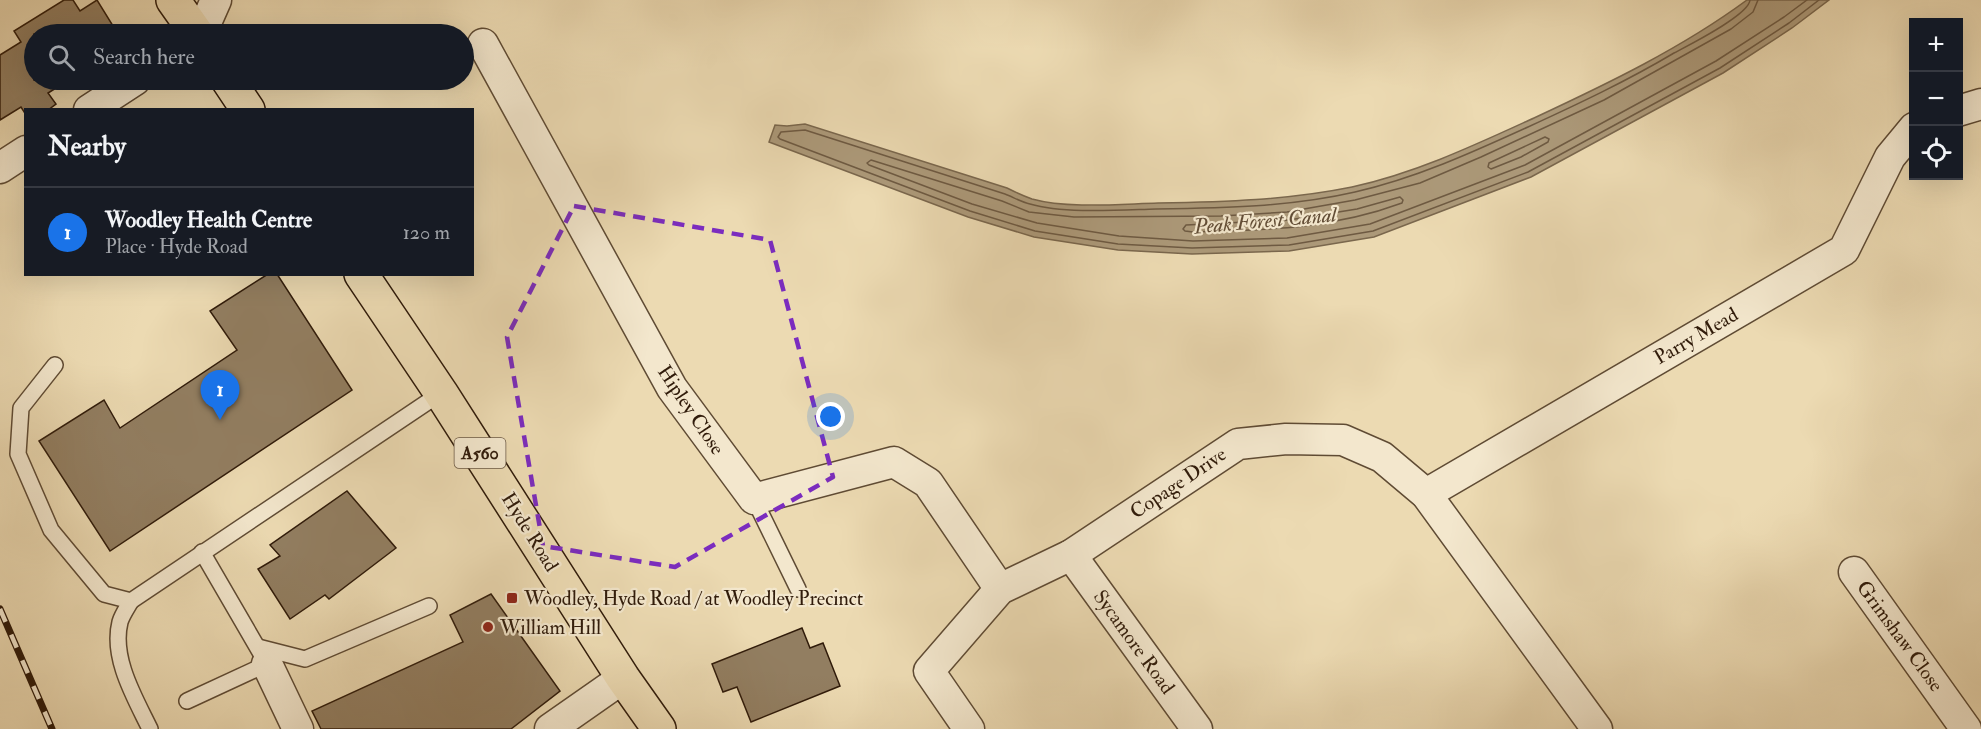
<!DOCTYPE html>
<html lang="en">
<head>
<meta charset="utf-8">
<style>
	body { margin:0; font-family:"IM FELL Double Pica",serif; background:#20242c; color:#f1f3f6 }
	.controls { position:absolute; right:18px; top:18px; display:grid; overflow:hidden; border-radius:0px; box-shadow:0 6px 24px #0002 }
	.controls button { width:54px; height:54px; display:grid; place-items:center; padding:0; border:0; border-bottom:2px solid #363941; background:#171b24; color:#f1f3f6; font:30px sans-serif }
	.you { position:absolute; left:831px; top:417px; width:21px; height:21px; margin:-15px; border:4px solid #fff; border-radius:50%; background:#1a73e8; box-shadow:0 0 0 9px #1a73e833 }
	.badge { display:grid; place-items:center; width:39px; height:39px; border-radius:50%; background:#1a73e8; color:#fff; font-size:20px; font-weight:700 }
	.pin { position:absolute; translate:-50% -50px; filter:drop-shadow(0 2px 3px #0008) }
	.pin::after { content:''; position:absolute; top:32px; width:21px; height:18px; background:inherit; clip-path:polygon(0 0,100% 0,50% 100%) }
	.list { margin:0; padding:0; list-style:none }
	h2 { display:flex; justify-content:space-between; align-items:center; height:78px; margin:0; padding:0 24px; font-size:26px }
	h2 small { font-size:20px; font-weight:400; color:#9ea1a6 }
	.list li { display:grid; grid-template-columns:39px 1fr auto; gap:18px; align-items:center; box-sizing:border-box; height:90px; padding:0 24px; border-top:2px solid #363941 }
	.list b { display:block; font-size:22px; white-space:nowrap }
	.list p { margin:0; font-size:20px; white-space:nowrap; color:#9ea1a6 }
	.list em { font-size:20px; font-style:normal; color:#9ea1a6 }
	.icon { flex:none; width:33px; height:33px; fill:none; stroke:currentColor; stroke-width:2; stroke-linecap:round; stroke-linejoin:round }
	.map { position:relative; flex:none; width:1981px; height:729px; overflow:hidden }
	.search { position:absolute; background:#171b24; box-shadow:0 6px 24px #0002; left:24px; top:24px; width:450px; height:66px; display:flex; align-items:center; gap:15px; box-sizing:border-box; padding:0 21px; border-radius:33px; color:#9ea1a6; font-size:22px }
	.panel { position:absolute; background:#171b24; box-shadow:0 6px 24px #0002; left:24px; top:108px; width:450px; height:168px; border-radius:0px }
	.map>svg:first-child { display:block }
	.water { fill:#ac9979; stroke:#7a674d; stroke-width:1.5 }
	.lines { fill:none; stroke-linecap:round; stroke-linejoin:round }
	.shore { stroke:#6e5a42; stroke-width:1.5 }
	.building { fill:#927e61; stroke:#301b0a; stroke-width:1.5 }
	.lane-casing { stroke:#5f4b34; stroke-width:18 }
	.street-casing { stroke:#5f4b34; stroke-width:33 }
	.primary-casing { stroke:#301b0a; stroke-width:36 }
	.lane { stroke:#f3e7cd; stroke-width:15 }
	.street { stroke:#f3e7cd; stroke-width:30 }
	.primary { stroke:#ecdab2; stroke-width:33 }
	.rail-casing { stroke:#301b0a; stroke-width:7 }
	.rail { stroke:#f3e7cd; stroke-width:4.5; stroke-dasharray:14; stroke-linecap:butt }
	.marked { fill:none; stroke:#7b2cbf; stroke-width:4.5; stroke-dasharray:12 8; stroke-linejoin:round }
	.poi-dot { fill:#8f2418; stroke:#f3e7cd; stroke-width:2 }
	.labels { text-anchor:middle; dominant-baseline:central; stroke-width:4.5; stroke-linejoin:round; paint-order:stroke }
	.shield { fill:#f3e7cd; stroke:#6a5844; stroke-width:1.5 }
	.shield-label { font-size:18px; font-weight:bold; fill:#301b0a }
	.street-label { font-size:20px; fill:#301b0a; stroke:#f3e7cd }
	.poi-label { font-size:20px; fill:#301b0a; stroke:#f3e7cd; text-anchor:start }
	.water-label { font-size:21px; font-style:italic; fill:#624d36; stroke:#f3e7cd }
</style>
</head>
<body>
<div class="map">
<svg width="1981" height="729" viewBox="0 0 1981 729">
	<rect width="100%" height="100%" fill="#ecdab2"/>
	<filter id="stains"><feTurbulence type="fractalNoise" baseFrequency=".00333" numOctaves="4"/><feColorMatrix values="0 0 0 0 .2 0 0 0 0 .09 0 0 0 0 .02 0 0 0 .5 -.17"/></filter>
	<radialGradient id="worn" r=".72"><stop offset=".6" stop-color="#630" stop-opacity="0"/><stop offset="1" stop-color="#630" stop-opacity=".3"/></radialGradient>
	<path class="water" d="M1747,0H1829L1792,28L1723,73L1531,177L1374,237L1289,251L1192,254L1118,250L1034,237L968,217L769,142L775,125L787,126L805,124L1007,188C1015,192 1024,196 1032,199C1068,209 1120,204 1158,203C1224,202 1288,200 1352,187C1416,173 1475,145 1534,118C1607,84 1682,48 1747,0Z"/>
	<g class="lines">
		<g class="shore">
			<path d="M1750,0C1749,15 1689,45 1674,53C1627,81 1578,104 1528,127C1471,153 1416,178 1355,192C1290,207 1223,208 1156,209C1120,210 1064,214 1030,204C1021,202 1013,197 1005,194L805,130L781,132L778,137L780,139L970,211L1035,231L1118,244L1192,248L1289,245L1373,231L1528,172L1720,68L1789,23L1819,0"/>
			<polyline points="1758,0 1753,12 1731,29 1604,100 1481,157 1420,183 1355,200 1287,212 1221,216 1074,217 1029,212 1002,201 871,160 867,163 869,165 972,204 1037,223 1119,236 1193,241 1287,238 1370,224 1525,165 1716,61 1784,17 1807,0"/>
			<polygon points="1545,137 1549,139 1548,142 1521,157 1491,169 1488,167 1489,163"/>
			<path d="M1400,197L1403,200L1402,203C1332,229 1266,230 1193,232L1185,231L1183,229L1186,225L1289,220L1357,209Z"/>
		</g>
	</g>
	<g class="building">
		<polygon points="64,0 73,0 80,11 97,0 118,34 34,34 34,80 69,80 48,93 56,104 48,110 26,110 26,115 21,107 0,120 0,55 21,42 14,31"/>
		<polygon points="268,274 277,274 352,390 110,551 39,441 104,400 120,428 237,350 210,311"/>
		<polygon points="347,491 396,548 329,599 325,595 290,619 258,569 280,556 270,545"/>
		<polygon points="491,594 560,691 511,729 321,729 312,711 463,642 450,615"/>
		<polygon points="802,628 810,648 823,643 840,686 751,722 737,687 723,692 712,664"/>
	</g>
	<g class="lines">
		<defs>
			<g id="lane">
				<polyline points="55,365 21,408 18,454 51,530 104,594 131,601 441,393"/>
				<polyline points="754,499 798,589"/>
				<path d="M131,601C127,608 122,615 120,622C111,658 135,698 150,729"/>
				<polyline points="258,647 305,659 429,606"/>
				<polyline points="187,701 267,664 202,552"/>
			</g>
			<g id="street">
				<polyline points="201,34 216,0"/>
				<polyline points="483,44 672,388 754,499 894,462 928,483 1000,589"/>
				<polyline points="89,110 135,80"/>
				<polyline points="1958,111 1981,104"/>
				<polyline points="0,168 26,151"/>
				<polyline points="1426,494 1844,250 1890,157 1914,128"/>
				<polyline points="1071,555 1197,729"/>
				<polyline points="1854,572 1966,729"/>
				<polyline points="267,664 298,729"/>
				<polyline points="550,729 623,678"/>
				<polyline points="969,729 929,671 1000,589 1071,555 1238,444 1286,439 1343,440 1382,457 1426,494 1597,729"/>
			</g>
			<g id="primary">
				<polyline points="173,0 197,34"/>
				<polyline points="228,80 248,110"/>
				<polyline points="361,274 441,393 623,678 659,729"/>
			</g>
		</defs>
		<use href="#lane" class="lane-casing"/>
		<use href="#street" class="street-casing"/>
		<use href="#primary" class="primary-casing"/>
		<use href="#lane" class="lane"/>
		<use href="#street" class="street"/>
		<use href="#primary" class="primary"/>
		<defs>
			<polyline id="rail" points="0,609 52,729"/>
		</defs>
		<use href="#rail" class="rail-casing"/>
		<use href="#rail" class="rail"/>
	</g>
	<path class="marked" d="M574,206L770,240L833,477L675,567L543,546L507,337Z"/>
	<g class="poi-dot">
		<rect x="506" y="592" width="12" height="12" rx="3"/>
		<circle cx="488" cy="627" r="6"/>
	</g>
	<g class="labels">
		<rect class="shield" x="454.5" y="438" width="51" height="30" rx="4.5"/>
		<g class="shield-label">
			<text x="480" y="453">A560</text>
		</g>
		<g class="street-label">
			<text transform="translate(1696 336) rotate(-30)">Parry Mead</text>
			<text transform="translate(691 410) rotate(56)">Hipley Close</text>
			<text transform="translate(1178 483) rotate(-34)">Copage Drive</text>
			<text transform="translate(530 532) rotate(58)">Hyde Road</text>
			<text transform="translate(1900 636) rotate(54)">Grimshaw Close</text>
			<text transform="translate(1134 642) rotate(54)">Sycamore Road</text>
		</g>
		<g class="poi-label">
			<text x="524" y="598">Woodley, Hyde Road / at Woodley Precinct</text>
			<text x="500" y="627">William Hill</text>
		</g>
		<g class="water-label">
			<text transform="translate(1265 221) rotate(-5)">Peak Forest Canal</text>
		</g>
	</g>
	<rect width="100%" height="100%" filter="url(#stains)"/>
	<rect width="100%" height="100%" fill="url(#worn)"/>
</svg>
<div class="controls">
<button>+</button>
<button>−</button>
<button><svg class="icon" aria-label="locate" viewBox="0 0 24 24"><circle cx="12" cy="12" r="6"/><path d="M12 2v4M12 18v4M2 12h4M18 12h4"/></svg></button>
</div>
<div class="you"></div>
<div class="pin badge" style="left:220px;top:420px">1</div>
<div class="search"><svg class="icon" aria-label="search" viewBox="0 0 24 24"><circle cx="10" cy="10" r="6"/><path d="M15 15l6 6"/></svg>Search here</div>
<section class="panel">
<h2>Nearby<small></small></h2>
<ul class="list">
<li><span class="badge">1</span><div><b>Woodley Health Centre</b><p>Place · Hyde Road</p></div><em>120 m</em></li>
</ul>
</section>
</div>
</body>
</html>
